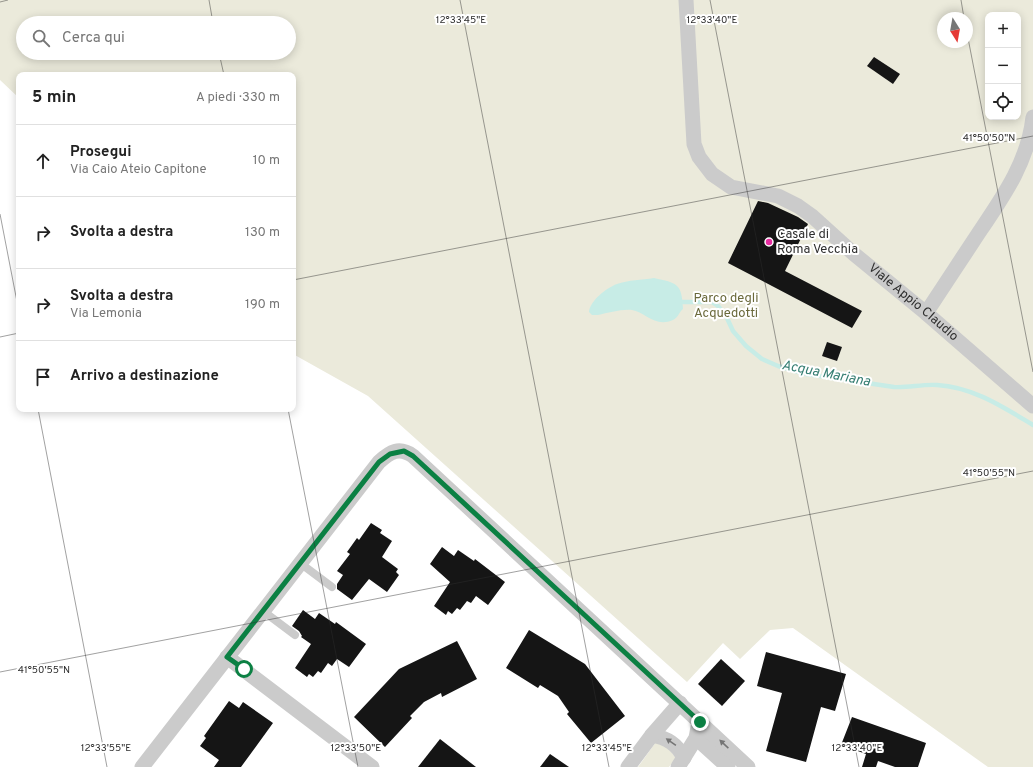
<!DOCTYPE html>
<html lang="it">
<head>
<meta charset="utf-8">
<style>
	body { margin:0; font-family:Overpass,sans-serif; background:#f6f6f6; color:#222 }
	.controls { position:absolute; right:12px; top:12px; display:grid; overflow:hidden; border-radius:8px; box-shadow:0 2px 10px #0003 }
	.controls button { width:36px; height:36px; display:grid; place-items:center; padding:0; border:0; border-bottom:1px solid #e0e0e0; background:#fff; color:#222; font:20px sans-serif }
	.compass { position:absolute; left:937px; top:12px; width:36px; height:36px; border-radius:50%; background:#fff; box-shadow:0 2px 10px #0003; rotate:169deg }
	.stop { position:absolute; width:12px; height:12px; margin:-9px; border:3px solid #0b8043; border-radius:50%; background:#fff }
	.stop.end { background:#0b8043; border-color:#fff; box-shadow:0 1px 4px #0008 }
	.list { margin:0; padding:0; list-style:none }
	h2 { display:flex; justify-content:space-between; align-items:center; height:52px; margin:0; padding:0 16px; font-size:17px }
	h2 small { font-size:13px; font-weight:400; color:#767676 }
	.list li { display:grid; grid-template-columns:26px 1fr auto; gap:12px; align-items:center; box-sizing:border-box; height:72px; padding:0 16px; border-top:1px solid #e0e0e0 }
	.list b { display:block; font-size:15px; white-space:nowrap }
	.list p { margin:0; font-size:13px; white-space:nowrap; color:#767676 }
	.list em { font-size:13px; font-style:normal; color:#767676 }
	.icon { flex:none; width:22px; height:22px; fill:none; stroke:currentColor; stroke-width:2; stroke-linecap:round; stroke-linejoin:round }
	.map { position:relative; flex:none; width:1033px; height:767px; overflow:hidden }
	.search { position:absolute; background:#fff; box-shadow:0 2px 10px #0003; left:16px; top:16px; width:280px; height:44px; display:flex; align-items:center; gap:10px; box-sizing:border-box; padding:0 14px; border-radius:22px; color:#767676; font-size:15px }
	.panel { position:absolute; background:#fff; box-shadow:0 2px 10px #0003; left:16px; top:72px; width:280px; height:340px; border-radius:8px }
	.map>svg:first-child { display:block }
	.green { fill:#ebeadb; fill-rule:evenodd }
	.water { fill:#c7ece6 }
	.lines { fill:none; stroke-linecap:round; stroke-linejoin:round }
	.stream { stroke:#c7ece6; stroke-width:4.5 }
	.building { fill:#151515 }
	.lane { stroke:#cbcbcb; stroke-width:8 }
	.street { stroke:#cbcbcb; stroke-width:15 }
	.oneway { fill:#757575 }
	.route { stroke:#0b8043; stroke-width:5 }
	.ticks { fill:none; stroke:#2e2e2e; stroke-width:1; stroke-opacity:0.45 }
	.poi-dot { fill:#e72da2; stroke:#fff; stroke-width:1.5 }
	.labels { text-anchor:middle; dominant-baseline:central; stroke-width:4; stroke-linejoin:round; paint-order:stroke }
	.poi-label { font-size:13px; fill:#2e2e2e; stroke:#fff; text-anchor:start }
	.park-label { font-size:13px; fill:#6a693b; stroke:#fff }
	.street-label { font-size:13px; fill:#2e2e2e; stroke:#fff }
	.water-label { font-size:14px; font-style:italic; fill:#357e72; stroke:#fff }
	.ticks-label { font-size:10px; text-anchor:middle; fill:#2e2e2e; stroke:#fff; stroke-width:4; stroke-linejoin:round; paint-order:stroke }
</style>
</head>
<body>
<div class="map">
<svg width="1033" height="767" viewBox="0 0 1033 767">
	<rect width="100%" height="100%" fill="#fff"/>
	<g class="green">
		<path d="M0,0H1033V767H988L793,628L770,630L740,659L723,643L687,682L368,396L293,354V75H19V98L0,80ZM988,15H1018V117H988ZM943,18H967V42H943ZM23,23H289V53H23Z"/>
		<polygon points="662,741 676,758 669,767 638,767 656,742"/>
	</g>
	<path class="water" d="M654,278C677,283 682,283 683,309C679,312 678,318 673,320C655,328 645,312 632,310C621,309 608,313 598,315H592L589,312C590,301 606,288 617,284C628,280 642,280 654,278Z"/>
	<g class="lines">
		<path class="stream" d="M678,302H712L718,306L726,316L733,331L746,346L762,359L778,366L806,374L894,387C908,388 922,384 937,385C973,387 1003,407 1033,425"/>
	</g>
	<g class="building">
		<polygon points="874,57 900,74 893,84 867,66"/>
		<polygon points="758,201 768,203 798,217 808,224 785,271 862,311 852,328 728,263"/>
		<polygon points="827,342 842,347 837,361 822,356"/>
		<polygon points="371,523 382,530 380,533 392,541 382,557 398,569 396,572 399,575 387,592 369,579 352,600 337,589 337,584 343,575 337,571 350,554 347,552 357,538 359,540"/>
		<polygon points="442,547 454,556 458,550 474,561 475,559 505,582 488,605 476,596 471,603 467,601 460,610 457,608 452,614 448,611 446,615 434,606 450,582 430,564"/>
		<polygon points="303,610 315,619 319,613 335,624 336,622 366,644 349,667 337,659 332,666 328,663 321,673 318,671 313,677 309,674 307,677 295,668 311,644 301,637 302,636 299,631 292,626"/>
		<polygon points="529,630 585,664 625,716 591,743 567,714 569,712 558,696 540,685 538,688 506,668"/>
		<polygon points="457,641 477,679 442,697 441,693 424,702 410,716 412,718 385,747 354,717 399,669"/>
		<polygon points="766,652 846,674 835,711 821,707 806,762 766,751 782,693 757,686"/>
		<polygon points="721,659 745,681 722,706 698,684"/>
		<polygon points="229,701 239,708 243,702 273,723 241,767 214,767 219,760 200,746 206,738 204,736"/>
		<polygon points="852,717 926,743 918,767 895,767 878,761 876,767 862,767 866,754 841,745"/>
		<polygon points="440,739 476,767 418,767"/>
		<polygon points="550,754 569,767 540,767"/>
	</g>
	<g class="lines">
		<g class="lane">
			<polyline points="300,563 332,587"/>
			<polyline points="263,611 295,635"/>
		</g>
		<g class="street">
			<path id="s1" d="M686,0L694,144L699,157L712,174L731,187L778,196L798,206L812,216L854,254L926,313L1033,406"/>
			<path d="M926,313C943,287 961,260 978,234C1003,197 1028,162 1033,117"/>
			<polyline points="227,657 372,767"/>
			<path d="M652,735C667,738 677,744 684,758"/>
			<polyline points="696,738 728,767"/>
			<path d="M142,767L379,462C390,452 399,446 413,456L748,767"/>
			<polyline points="628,767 652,735 680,703"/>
			<polyline points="678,767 696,738 699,722"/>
		</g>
	</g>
	<defs><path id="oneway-solid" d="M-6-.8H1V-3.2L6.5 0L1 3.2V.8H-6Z"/></defs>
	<g class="oneway">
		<use href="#oneway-solid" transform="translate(671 742) rotate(-145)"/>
		<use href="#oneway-solid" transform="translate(724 744) rotate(-137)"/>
	</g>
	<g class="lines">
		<polyline class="route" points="244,669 227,657 379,462 390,454 404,451 413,456 700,722"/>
	</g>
	<path class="ticks" d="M209,0L213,23M460,0L609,767M710,0L859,767M961,0L964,18M0,2L8,0M967,33L1033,372M219,53L224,75M0,214L19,312M293,280L1033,136M0,337L19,333M38,409L107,767M288,409L358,767M0,672L1033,471"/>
	<circle class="poi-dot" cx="769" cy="242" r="4"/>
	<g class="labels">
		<g class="poi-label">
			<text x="777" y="235">Casale di<tspan x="777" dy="15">Roma Vecchia</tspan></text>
		</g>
		<g class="park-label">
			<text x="726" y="299">Parco degli<tspan x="726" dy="15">Acquedotti</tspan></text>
		</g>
		<g class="street-label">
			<text stroke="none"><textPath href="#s1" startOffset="423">Viale Appio Claudio</textPath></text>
		</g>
		<g class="water-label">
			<text transform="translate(826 374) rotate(11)">Acqua Mariana</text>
		</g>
	</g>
	<g class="ticks-label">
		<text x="461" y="23">12°33'45"E</text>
		<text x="712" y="23">12°33'40"E</text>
		<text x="989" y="141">41°50'50"N</text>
		<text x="989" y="476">41°50'55"N</text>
		<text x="44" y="673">41°50'55"N</text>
		<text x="106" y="751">12°33'55"E</text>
		<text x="356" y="751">12°33'50"E</text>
		<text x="607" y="751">12°33'45"E</text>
		<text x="857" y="751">12°33'40"E</text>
	</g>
</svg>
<div class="controls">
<button>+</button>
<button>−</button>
<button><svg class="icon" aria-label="locate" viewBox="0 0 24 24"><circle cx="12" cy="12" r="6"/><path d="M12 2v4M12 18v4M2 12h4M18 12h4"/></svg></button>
</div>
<svg class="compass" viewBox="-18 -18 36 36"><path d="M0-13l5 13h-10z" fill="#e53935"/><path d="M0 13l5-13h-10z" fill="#767676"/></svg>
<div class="stop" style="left:244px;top:669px"></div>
<div class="stop end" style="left:700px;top:722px"></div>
<div class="search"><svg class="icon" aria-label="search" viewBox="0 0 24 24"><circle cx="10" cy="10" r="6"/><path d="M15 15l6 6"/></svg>Cerca qui</div>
<section class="panel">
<h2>5 min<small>A piedi · 330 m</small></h2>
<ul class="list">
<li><svg class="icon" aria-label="ahead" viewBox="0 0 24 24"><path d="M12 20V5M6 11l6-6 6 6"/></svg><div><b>Prosegui</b><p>Via Caio Ateio Capitone</p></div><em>10 m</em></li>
<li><svg class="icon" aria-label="right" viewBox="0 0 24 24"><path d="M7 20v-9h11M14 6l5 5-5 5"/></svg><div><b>Svolta a destra</b></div><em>130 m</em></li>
<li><svg class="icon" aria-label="right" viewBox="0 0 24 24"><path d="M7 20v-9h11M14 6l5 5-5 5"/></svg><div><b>Svolta a destra</b><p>Via Lemonia</p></div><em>190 m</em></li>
<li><svg class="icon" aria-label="arrive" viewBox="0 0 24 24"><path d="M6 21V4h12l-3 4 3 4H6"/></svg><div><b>Arrivo a destinazione</b></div></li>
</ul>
</section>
</div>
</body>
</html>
